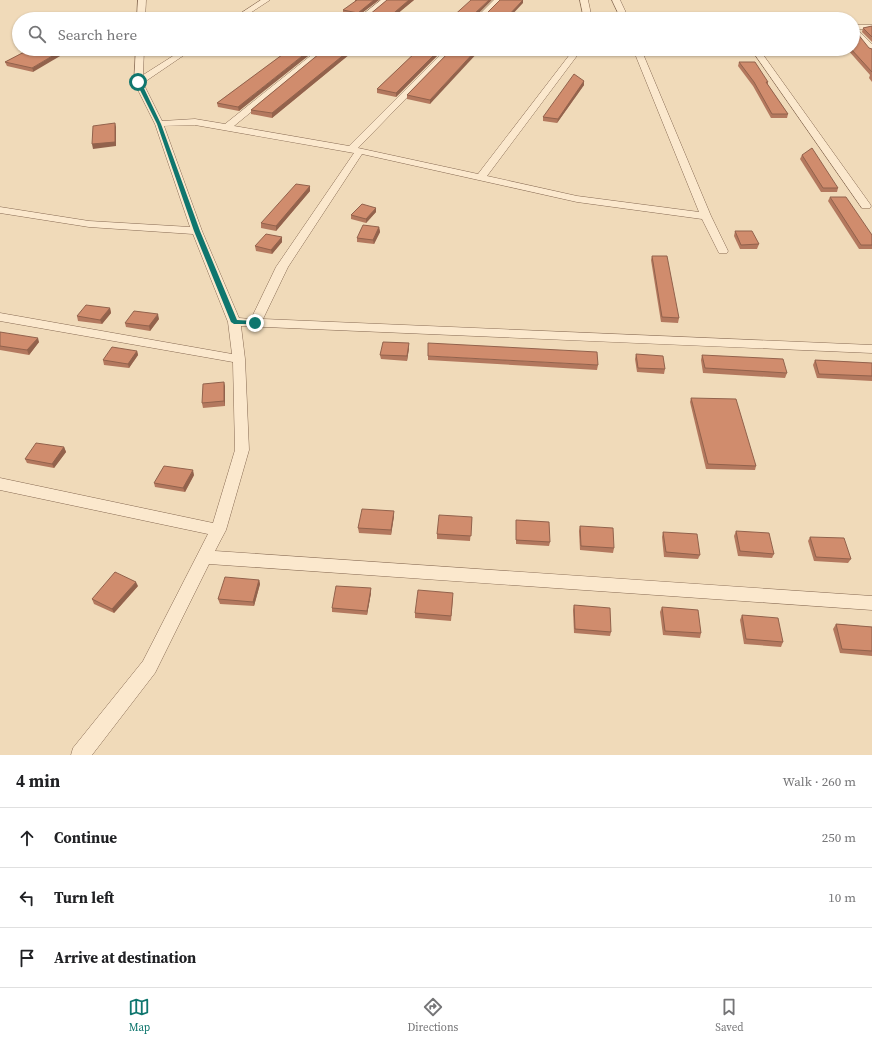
<!DOCTYPE html>
<html lang="en">
<head>
<meta charset="utf-8">
<style>
	body { margin:0; font-family:"Source Serif 4",serif; background:#f6f6f6; color:#202124 }
	.stop { position:absolute; width:12px; height:12px; margin:-9px; border:3px solid #0f766e; border-radius:50%; background:#fff }
	.stop.end { background:#0f766e; border-color:#fff; box-shadow:0 1px 4px #0008 }
	.list { margin:0; padding:0; list-style:none }
	h2 { display:flex; justify-content:space-between; align-items:center; height:52px; margin:0; padding:0 16px; font-size:17px }
	h2 small { font-size:13px; font-weight:400; color:#757577 }
	.list li { display:grid; grid-template-columns:26px 1fr auto; gap:12px; align-items:center; box-sizing:border-box; height:60px; padding:0 16px; border-top:1px solid #e0e0e0 }
	.list b { display:block; font-size:15px; white-space:nowrap }
	.list em { font-size:13px; font-style:normal; color:#757577 }
	.icon { flex:none; width:22px; height:22px; fill:none; stroke:currentColor; stroke-width:2; stroke-linecap:round; stroke-linejoin:round }
	.map { position:relative; flex:none; width:872px; height:755px; overflow:hidden }
	.search { position:absolute; background:#fff; box-shadow:0 1px 3px #0004; left:12px; right:12px; top:12px; height:44px; display:flex; align-items:center; gap:10px; box-sizing:border-box; padding:0 14px; border-radius:22px; color:#757577; font-size:15px }
	.sheet { height:232px; background:#fff }
	nav { display:flex; justify-content:space-around; align-items:center; box-sizing:border-box; height:56px; border-top:1px solid #e0e0e0; background:#fff; font-size:11px; color:#757577 }
	nav a { display:grid; justify-items:center; gap:2px }
	nav .on { color:#0f766e }
	.map>svg:first-child { display:block }
	.lines { fill:none; stroke-linecap:round; stroke-linejoin:round }
	.minor-casing { stroke:#876a53; stroke-width:1 }
	.minor { fill:#fbe8cd; fill-rule:evenodd }
	.wall { fill:#b3785e }
	.shaded-wall { fill:#92624c }
	.building { fill:#d08c6d; stroke:#92624c }
	.route { fill:#0f766e }
</style>
</head>
<body>
<div class="map">
<svg width="872" height="755" viewBox="0 0 872 755">
	<rect width="100%" height="100%" fill="#f0dab9"/>
	<g class="lines">
		<defs>
			<g id="minor">
				<polygon points="138,0 146,0 145,19 137,19"/>
				<polygon points="261,0 270,0 241,19 232,19"/>
				<polygon points="381,0 389,0 366,19 357,19"/>
				<polygon points="494,0 502,0 483,19 475,19"/>
				<polygon points="580,0 588,0 592,19 584,19"/>
				<polygon points="612,0 620,0 629,19 621,19"/>
				<polygon points="853,25 872,25 872,29 857,29 872,44 872,51 869,51 853,33"/>
				<path d="M136,49H144L143,75L184,49H193L143,83L162,121L195,119L225,124L319,49H328L234,126L349,146L446,49H454L358,148L478,174L574,49H582L487,176L577,196L699,212L633,49H641L711,216L728,251L727,253H719L702,219L577,202L362,154L288,267L263,319L872,345V353L241,326L245,359L249,450L226,530L215,551L872,596V610L209,564L155,673L92,755H71L73,748L143,661L208,534L0,490V478L213,523L235,450L233,362L0,321V313L232,354L228,322L193,234L89,227L0,213V207L89,221L190,227L155,124L134,82ZM195,125L354,153L276,267L251,319L239,318L202,231L164,126Z"/>
				<polygon points="751,49 759,49 870,204 871,206 870,208 862,208"/>
			</g>
		</defs>
		<use href="#minor" class="minor-casing"/>
		<use href="#minor" class="minor"/>
	</g>
	<g class="wall">
		<polygon points="355,0 379,0 358,16 343,14 343,10 355,2"/>
		<polygon points="387,0 414,0 391,19 373,19 369,18 369,15"/>
		<polygon points="872,26 872,42 862,32 863,28"/>
		<polygon points="869,48 872,49 872,82 869,78 870,75 847,49"/>
		<polygon points="30,49 33,72 7,66 5,62"/>
		<polygon points="290,49 239,111 218,107 217,103"/>
		<polygon points="325,49 356,49 272,118 251,114 251,110"/>
		<polygon points="418,49 444,49 396,97 377,93 377,89 418,50"/>
		<polygon points="452,49 430,104 407,99 407,95"/>
		<polygon points="739,62 768,82 768,85 788,114 787,118 771,118 753,86 738,66"/>
		<polygon points="584,81 584,85 557,123 543,121 543,117"/>
		<polygon points="802,155 838,188 837,192 821,192 800,159"/>
		<polygon points="310,186 310,191 276,231 261,228 261,223"/>
		<polygon points="830,197 872,235 872,249 859,249 828,201"/>
		<polygon points="376,212 366,223 351,219 351,215"/>
		<polygon points="379,227 380,232 374,244 357,242 357,238"/>
		<polygon points="735,231 759,244 757,249 740,249 734,236"/>
		<polygon points="282,237 282,242 272,254 256,251 255,246"/>
		<polygon points="652,256 679,318 678,323 661,322 651,260"/>
		<polygon points="110,308 111,313 102,324 78,321 77,316"/>
		<polygon points="159,319 150,331 126,327 125,323"/>
		<polygon points="0,332 39,342 29,355 0,350"/>
		<polygon points="409,348 407,361 381,359 380,355"/>
		<polygon points="137,351 138,355 129,368 104,365 103,360"/>
		<polygon points="636,354 665,369 664,374 637,372 635,359"/>
		<polygon points="702,355 787,373 785,378 703,373 701,360"/>
		<polygon points="428,356 598,365 597,370 428,360"/>
		<polygon points="815,360 872,363 872,381 817,378 813,365"/>
		<polygon points="225,386 225,406 203,408 202,403"/>
		<polygon points="691,398 756,466 755,470 706,469 690,402"/>
		<polygon points="64,447 66,452 54,468 27,463 25,459"/>
		<polygon points="194,475 185,492 155,487 154,483"/>
		<polygon points="394,516 391,535 359,533 358,528"/>
		<polygon points="472,517 470,541 437,539 437,534"/>
		<polygon points="516,520 550,542 549,546 516,544"/>
		<polygon points="580,526 614,548 613,553 580,550 579,531"/>
		<polygon points="736,531 774,554 772,558 738,556 734,536"/>
		<polygon points="663,532 700,555 698,559 664,557 662,537"/>
		<polygon points="810,537 851,559 848,563 814,561 808,541"/>
		<polygon points="259,580 260,584 254,606 220,604 218,599"/>
		<polygon points="138,586 114,613 94,604 92,599"/>
		<polygon points="371,593 367,615 332,612 332,608"/>
		<polygon points="453,598 451,621 415,618 415,613"/>
		<polygon points="574,605 611,632 610,636 574,633 573,610"/>
		<polygon points="662,607 701,633 700,638 663,635 660,612"/>
		<polygon points="742,615 783,642 781,647 744,644 740,620"/>
		<polygon points="836,624 872,627 872,656 840,653 833,629"/>
	</g>
	<g class="shaded-wall">
		<polygon points="374,0 379,0 358,16 358,13"/>
		<polygon points="409,0 414,0 391,19 388,19 388,18"/>
		<polygon points="489,0 492,0 474,18 474,14"/>
		<polygon points="523,0 523,3 508,19 505,19"/>
		<polygon points="64,49 72,49 33,72 32,68"/>
		<polygon points="311,49 317,49 239,111 238,107"/>
		<polygon points="351,49 356,49 272,118 272,113"/>
		<polygon points="440,49 444,49 396,97 396,93"/>
		<polygon points="477,49 481,49 430,104 430,100"/>
		<polygon points="584,81 584,85 557,123 558,119"/>
		<polygon points="115,123 116,127 116,146 93,149 92,144"/>
		<polygon points="310,186 310,191 276,231 276,226"/>
		<polygon points="376,208 376,212 366,223 366,219"/>
		<polygon points="379,227 380,232 374,244 373,240"/>
		<polygon points="282,237 282,242 272,254 271,250"/>
		<polygon points="110,308 111,313 102,324 100,320"/>
		<polygon points="158,314 159,319 150,331 149,326"/>
		<polygon points="38,338 39,342 29,355 27,350"/>
		<polygon points="409,343 409,348 407,361 407,356"/>
		<polygon points="137,351 138,355 129,368 128,364"/>
		<polygon points="224,382 225,386 225,406 224,401"/>
		<polygon points="64,447 66,452 54,468 52,464"/>
		<polygon points="193,470 194,475 185,492 183,488"/>
		<polygon points="394,511 394,516 391,535 391,530"/>
		<polygon points="259,580 260,584 254,606 253,602"/>
		<polygon points="136,582 138,586 114,613 112,609"/>
		<polygon points="371,588 371,593 367,615 367,611"/>
	</g>
	<g class="building">
		<polygon points="355,0 374,0 358,13 343,10 357,0"/>
		<polygon points="387,0 409,0 388,18 369,15"/>
		<polygon points="471,0 489,0 474,14 475,17 484,16 500,0 523,0 505,19 450,19"/>
		<polygon points="872,26 872,37 863,28"/>
		<polygon points="853,28 869,48 872,49 872,72 851,49 853,49"/>
		<polygon points="30,49 64,49 32,68 5,62"/>
		<polygon points="290,49 311,49 238,107 217,103"/>
		<polygon points="325,49 351,49 272,113 251,110"/>
		<polygon points="419,49 440,49 396,93 377,89"/>
		<polygon points="452,49 477,49 430,100 407,95"/>
		<polygon points="739,62 755,62 768,82 766,82 788,114 772,114 754,82"/>
		<polygon points="574,74 584,81 558,119 543,117"/>
		<polygon points="115,123 115,142 92,144 93,126"/>
		<polygon points="812,148 838,188 823,188 802,155"/>
		<polygon points="296,184 310,186 276,226 261,223"/>
		<polygon points="830,197 846,197 872,235 872,245 861,245"/>
		<polygon points="362,204 376,208 366,219 351,215"/>
		<polygon points="363,225 379,227 373,240 357,238"/>
		<polygon points="735,231 752,231 759,244 741,245"/>
		<polygon points="266,234 282,237 271,250 255,246"/>
		<polygon points="652,256 667,256 679,318 662,317"/>
		<polygon points="86,305 110,308 100,320 77,316"/>
		<polygon points="134,311 158,314 149,326 125,323"/>
		<polygon points="0,332 38,338 27,350 0,346"/>
		<polygon points="383,342 409,343 407,356 380,355"/>
		<polygon points="428,343 597,352 598,365 428,356"/>
		<polygon points="112,347 137,351 128,364 103,360"/>
		<polygon points="636,354 663,356 665,369 638,368"/>
		<polygon points="702,355 783,359 787,373 705,368"/>
		<polygon points="815,360 872,363 872,376 819,374"/>
		<polygon points="224,382 224,401 202,403 203,384"/>
		<polygon points="691,398 736,399 756,466 708,464"/>
		<polygon points="36,443 64,447 52,464 25,459"/>
		<polygon points="164,466 193,470 183,488 154,483"/>
		<polygon points="362,509 394,511 391,530 358,528"/>
		<polygon points="439,515 472,517 471,536 437,534"/>
		<polygon points="516,520 549,522 550,542 516,540"/>
		<polygon points="580,526 613,528 614,548 581,546"/>
		<polygon points="736,531 769,533 774,554 740,551"/>
		<polygon points="663,532 697,534 700,555 666,552"/>
		<polygon points="810,537 844,538 851,559 816,557"/>
		<polygon points="115,572 136,582 112,609 92,599"/>
		<polygon points="225,577 259,580 253,602 218,599"/>
		<polygon points="336,586 371,588 367,611 332,608"/>
		<polygon points="418,590 453,593 451,616 415,613"/>
		<polygon points="574,605 610,608 611,632 575,629"/>
		<polygon points="662,607 698,610 701,633 665,631"/>
		<polygon points="742,615 778,618 783,642 746,639"/>
		<polygon points="836,624 872,627 872,651 842,649"/>
	</g>
	<polygon class="route" points="138,80 141,82 161,124 200,231 237,320 255,321 258,323 257,324 234,324 231,322 194,231 157,124 136,82"/>
</svg>
<div class="stop" style="left:138px;top:82px"></div>
<div class="stop end" style="left:255px;top:323px"></div>
<div class="search"><svg class="icon" aria-label="search" viewBox="0 0 24 24"><circle cx="10" cy="10" r="6"/><path d="M15 15l6 6"/></svg>Search here</div>
</div>
<section class="sheet">
<h2>4 min<small>Walk · 260 m</small></h2>
<ul class="list">
<li><svg class="icon" aria-label="ahead" viewBox="0 0 24 24"><path d="M12 20V5M6 11l6-6 6 6"/></svg><div><b>Continue</b></div><em>250 m</em></li>
<li><svg class="icon" aria-label="left" viewBox="0 0 24 24"><path d="M17 20v-9H6M10 6l-5 5 5 5"/></svg><div><b>Turn left</b></div><em>10 m</em></li>
<li><svg class="icon" aria-label="arrive" viewBox="0 0 24 24"><path d="M6 21V4h12l-3 4 3 4H6"/></svg><div><b>Arrive at destination</b></div></li>
</ul>
</section>
<nav>
<a class="on"><svg class="icon" aria-label="map" viewBox="0 0 24 24"><path d="M3 6l6-2 6 2 6-2v14l-6 2-6-2-6 2zM9 4v14M15 6v14"/></svg>Map</a>
<a><svg class="icon" aria-label="directions" viewBox="0 0 24 24"><path d="M12 3l9 9-9 9-9-9zM9 14v-3h6M13 9l2 2-2 2"/></svg>Directions</a>
<a><svg class="icon" aria-label="saved" viewBox="0 0 24 24"><path d="M7 4h10v16l-5-4-5 4z"/></svg>Saved</a>
</nav>
</body>
</html>
